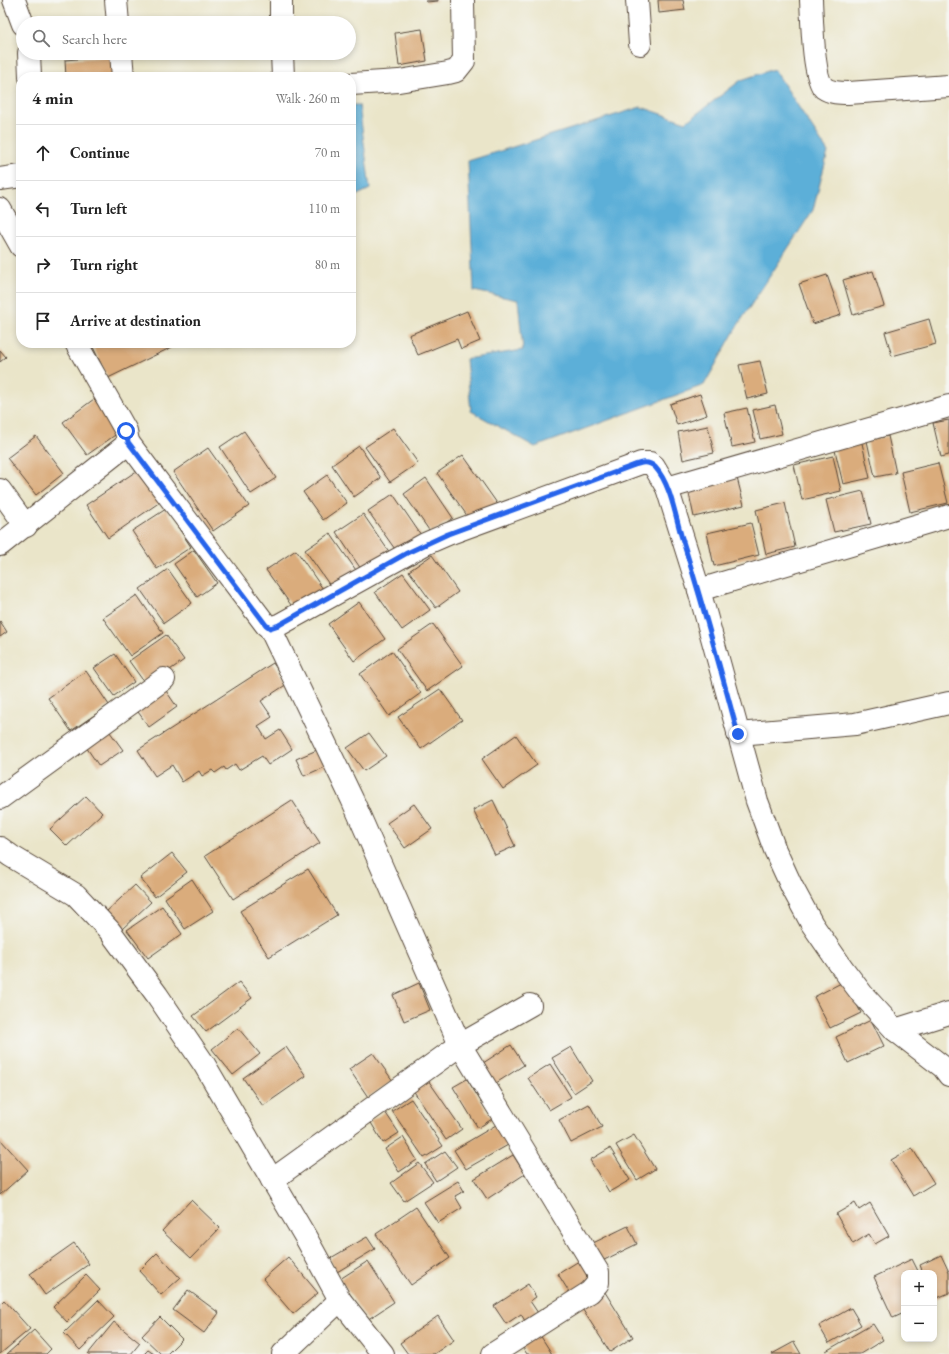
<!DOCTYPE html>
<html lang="en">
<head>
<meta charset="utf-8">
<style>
	body { margin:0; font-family:"EB Garamond",serif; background:#f6f6f6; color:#222 }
	.controls { position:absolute; right:12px; bottom:12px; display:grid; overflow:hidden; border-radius:8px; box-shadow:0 2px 6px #0003 }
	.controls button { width:36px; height:36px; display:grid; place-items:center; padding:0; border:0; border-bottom:1px solid #e0e0e0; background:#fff; color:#222; font:20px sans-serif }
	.stop { position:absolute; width:12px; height:12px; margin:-9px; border:3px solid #2563eb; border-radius:50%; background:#fff }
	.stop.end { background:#2563eb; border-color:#fff; box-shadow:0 1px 4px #0008 }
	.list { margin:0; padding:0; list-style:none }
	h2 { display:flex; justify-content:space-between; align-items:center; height:52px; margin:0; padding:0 16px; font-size:17px }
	h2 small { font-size:13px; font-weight:400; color:#767676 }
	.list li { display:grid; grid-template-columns:26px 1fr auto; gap:12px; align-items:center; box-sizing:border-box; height:56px; padding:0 16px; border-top:1px solid #e0e0e0 }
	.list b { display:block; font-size:15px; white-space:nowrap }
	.list em { font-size:13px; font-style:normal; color:#767676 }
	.icon { flex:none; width:22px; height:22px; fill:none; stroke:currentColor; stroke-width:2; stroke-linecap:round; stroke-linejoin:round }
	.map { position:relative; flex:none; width:949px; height:1354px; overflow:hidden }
	.search { position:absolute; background:#fff; box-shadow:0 2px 6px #0003; left:16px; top:16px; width:340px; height:44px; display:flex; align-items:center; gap:10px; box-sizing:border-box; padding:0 14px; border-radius:22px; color:#767676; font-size:15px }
	.panel { position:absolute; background:#fff; box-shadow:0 2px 6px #0003; left:16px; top:72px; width:340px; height:276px; border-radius:16px }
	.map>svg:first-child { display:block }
	.water { fill:#5cafd8; stroke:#4c6c7b }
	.building { fill:#daac7b }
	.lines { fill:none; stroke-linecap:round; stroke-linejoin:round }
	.minor-casing { stroke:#554638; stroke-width:24 }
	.minor { stroke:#fff; stroke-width:22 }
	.route { stroke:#2563eb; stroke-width:5 }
</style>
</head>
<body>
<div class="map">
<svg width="949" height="1354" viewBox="0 0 949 1354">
	<rect width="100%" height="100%" fill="#f6f6f2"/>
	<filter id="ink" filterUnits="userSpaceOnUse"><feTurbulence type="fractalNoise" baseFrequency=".025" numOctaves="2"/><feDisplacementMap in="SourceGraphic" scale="8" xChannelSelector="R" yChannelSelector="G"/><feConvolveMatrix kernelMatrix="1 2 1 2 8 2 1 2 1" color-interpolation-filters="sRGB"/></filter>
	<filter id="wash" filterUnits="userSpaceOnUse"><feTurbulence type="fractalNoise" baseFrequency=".012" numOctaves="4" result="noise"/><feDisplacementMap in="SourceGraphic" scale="16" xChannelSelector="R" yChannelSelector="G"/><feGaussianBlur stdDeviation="0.9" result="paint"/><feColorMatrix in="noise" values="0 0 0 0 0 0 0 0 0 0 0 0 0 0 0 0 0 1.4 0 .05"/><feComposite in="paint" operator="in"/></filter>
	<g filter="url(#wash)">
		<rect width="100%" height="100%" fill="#eae5c9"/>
		<g class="water">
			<polygon points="774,69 828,152 813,210 738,325 704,385 535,447 471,411 466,359 523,350 518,300 474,291 468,161 641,107 686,122 741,80"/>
			<polygon points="351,105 359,105 370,189 351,198"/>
		</g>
		<g id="blocks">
			<g class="building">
				<polygon points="426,0 438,0 438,1 426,2"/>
				<polygon points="658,0 683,0 685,10 659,13"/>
				<polygon points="422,29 427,61 399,66 395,33"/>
				<polygon points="114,56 116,77 66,77 65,60"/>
				<polygon points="873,271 884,306 853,315 843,280"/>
				<polygon points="827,275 841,315 813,324 799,284"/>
				<polygon points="467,311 480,341 461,349 457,339 418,355 409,335"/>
				<polygon points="929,319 936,344 892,356 885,332"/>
				<polygon points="91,343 170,343 172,347 108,378"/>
				<polygon points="0,350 6,357 0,362"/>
				<polygon points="760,361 768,394 747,399 739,365"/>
				<polygon points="700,394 707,415 677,425 670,404"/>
				<polygon points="94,399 118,433 87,455 63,422"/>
				<polygon points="775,405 782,434 760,439 753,410"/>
				<polygon points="747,408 755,442 732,447 724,413"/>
				<polygon points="949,420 949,455 941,457 933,423"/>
				<polygon points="708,426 714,453 683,460 678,432"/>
				<polygon points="393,428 418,463 390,482 365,447"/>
				<polygon points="244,431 276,478 251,494 220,447"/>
				<polygon points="36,436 64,473 36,495 7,458"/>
				<polygon points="888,436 896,473 875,477 867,441"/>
				<polygon points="861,439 870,478 843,484 834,446"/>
				<polygon points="359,446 381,478 354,497 332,465"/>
				<polygon points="208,448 249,506 213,531 173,472"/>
				<polygon points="463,455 499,506 473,524 437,473"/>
				<polygon points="833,456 841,491 802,500 794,465"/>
				<polygon points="938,463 948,503 910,512 901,472"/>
				<polygon points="138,470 160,502 108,538 86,505"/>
				<polygon points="327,475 347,503 323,520 303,492"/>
				<polygon points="426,478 453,518 431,533 404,494"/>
				<polygon points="737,478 744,505 694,517 688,489"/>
				<polygon points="863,491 871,524 834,532 826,500"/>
				<polygon points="393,494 421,535 397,552 368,511"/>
				<polygon points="785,503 795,547 766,554 756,510"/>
				<polygon points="166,509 191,547 157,569 132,531"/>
				<polygon points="363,514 390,553 363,572 336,532"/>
				<polygon points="751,523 759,555 714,566 707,533"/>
				<polygon points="330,533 358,573 333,590 305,550"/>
				<polygon points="194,550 217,583 197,597 174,564"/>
				<polygon points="296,550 325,592 296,612 266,570"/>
				<polygon points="432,555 458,592 436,608 409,571"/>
				<polygon points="168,569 192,603 164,623 140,589"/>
				<polygon points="403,573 430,610 402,630 375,592"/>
				<polygon points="137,595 163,633 130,656 103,618"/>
				<polygon points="359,602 385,639 354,661 328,624"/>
				<polygon points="0,621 7,632 0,637"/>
				<polygon points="433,624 463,666 427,691 397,649"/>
				<polygon points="166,635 184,660 147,686 129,661"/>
				<polygon points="392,651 421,693 389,716 360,674"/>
				<polygon points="115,654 134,682 114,696 94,668"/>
				<polygon points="273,663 287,684 261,701 272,717 258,726 266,739 280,730 292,749 268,765 262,756 239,770 235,764 226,770 224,767 215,773 212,770 202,776 199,771 182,782 172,765 155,776 138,750"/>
				<polygon points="86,671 109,705 71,731 48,698"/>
				<polygon points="162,685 177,707 149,727 133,705"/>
				<polygon points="440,689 462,720 421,749 398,717"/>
				<polygon points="107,728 123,750 99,766 84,744"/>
				<polygon points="369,733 386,756 364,771 347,748"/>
				<polygon points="516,735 537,765 503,789 482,759"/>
				<polygon points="324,747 331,764 304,776 296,759"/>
				<polygon points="86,796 102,813 67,846 50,829"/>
				<polygon points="292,800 320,843 233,899 205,856"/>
				<polygon points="493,800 515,846 495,855 473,810"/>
				<polygon points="414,804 432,829 405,848 387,823"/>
				<polygon points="172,853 187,872 155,897 140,878"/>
				<polygon points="308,869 337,915 269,957 240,911"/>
				<polygon points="192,879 213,911 185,929 165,898"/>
				<polygon points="135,885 151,902 122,929 106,912"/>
				<polygon points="162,906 182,934 148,958 127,930"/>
				<polygon points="845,981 861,1013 830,1028 814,997"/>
				<polygon points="239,982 252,998 206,1032 193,1016"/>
				<polygon points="419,983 430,1010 404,1021 393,995"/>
				<polygon points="871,1020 884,1046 848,1063 836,1037"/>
				<polygon points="238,1028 260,1054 233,1075 212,1049"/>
				<polygon points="511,1045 524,1065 493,1085 480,1065"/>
				<polygon points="286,1047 306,1076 263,1106 243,1078"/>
				<polygon points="571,1047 592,1081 574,1093 552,1058"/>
				<polygon points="373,1053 393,1081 368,1097 349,1069"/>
				<polygon points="550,1064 571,1097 549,1110 528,1078"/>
				<polygon points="467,1079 492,1119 478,1128 453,1087"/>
				<polygon points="428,1080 462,1129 446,1140 413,1090"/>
				<polygon points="411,1099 443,1146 424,1158 392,1111"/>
				<polygon points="589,1104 602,1127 571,1143 559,1120"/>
				<polygon points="385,1112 399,1133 383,1143 370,1121"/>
				<polygon points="496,1125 508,1145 466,1169 454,1150"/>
				<polygon points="634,1135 655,1169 637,1180 616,1145"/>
				<polygon points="403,1137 417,1160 399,1172 385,1149"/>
				<polygon points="0,1139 28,1170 0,1195"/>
				<polygon points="610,1148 630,1180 609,1192 590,1160"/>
				<polygon points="912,1148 934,1183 913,1196 891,1160"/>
				<polygon points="445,1151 457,1167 436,1181 425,1164"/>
				<polygon points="513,1155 525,1174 487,1199 474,1179"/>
				<polygon points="419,1163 433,1182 404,1201 391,1183"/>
				<polygon points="458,1181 464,1191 455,1196 462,1208 438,1223 424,1202"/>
				<polygon points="191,1200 220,1228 191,1258 162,1231"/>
				<polygon points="855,1203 859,1210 870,1203 889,1236 875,1244 869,1234 853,1244 836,1214"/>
				<polygon points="416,1207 450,1258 411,1285 376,1234"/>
				<polygon points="628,1226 637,1244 600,1262 591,1244"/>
				<polygon points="367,1237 375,1249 337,1272 329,1259"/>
				<polygon points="74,1243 89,1264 45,1295 30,1274"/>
				<polygon points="157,1253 180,1278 161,1295 139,1271"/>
				<polygon points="941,1255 949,1272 949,1293 935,1299 934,1297 934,1273 923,1273 920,1265"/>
				<polygon points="288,1257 318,1293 293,1314 263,1279"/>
				<polygon points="582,1259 595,1279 571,1295 558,1274"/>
				<polygon points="912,1259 919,1273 904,1273 904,1313 893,1318 874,1277"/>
				<polygon points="368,1261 394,1302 367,1320 340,1279"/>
				<polygon points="86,1275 100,1290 67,1322 53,1307"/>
				<polygon points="528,1284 536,1297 530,1301 538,1313 525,1321 521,1314 506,1324 494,1306"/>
				<polygon points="603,1289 633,1337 610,1352 579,1304"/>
				<polygon points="188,1290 219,1313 204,1333 173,1310"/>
				<polygon points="4,1300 30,1329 0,1354 0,1304"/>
				<polygon points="98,1300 114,1317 80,1350 64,1333"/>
				<polygon points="851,1308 861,1325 829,1343 819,1326"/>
				<polygon points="438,1316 454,1340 434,1354 408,1354 400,1343"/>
				<polygon points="160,1317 182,1339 167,1354 161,1354 142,1336"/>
				<polygon points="114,1322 140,1343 131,1354 88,1354"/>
				<polygon points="873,1324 883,1340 860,1354 828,1354 826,1351"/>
				<polygon points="535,1327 552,1354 527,1354 517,1339"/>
				<polygon points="34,1330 51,1349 46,1354 7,1354"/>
				<polygon points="794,1342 801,1354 772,1354"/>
				<polygon points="148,1350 154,1354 144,1354"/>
			</g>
		</g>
	</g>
	<g filter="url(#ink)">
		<use href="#blocks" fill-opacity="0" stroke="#554638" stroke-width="1"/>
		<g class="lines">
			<defs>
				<g id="minor">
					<polyline points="14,0 23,24"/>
					<polyline points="116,0 118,23"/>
					<polyline points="281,0 281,23"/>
					<polyline points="637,0 640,44"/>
					<path d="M811,0C812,17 813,78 824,88C831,93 840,93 848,93L949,86"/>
					<polyline points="29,53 30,77"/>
					<polyline points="121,53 123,77"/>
					<polyline points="282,53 283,77"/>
					<polyline points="351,84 399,81 448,73 456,71 464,61 463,0"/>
					<polyline points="0,179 21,176"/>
					<polyline points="0,209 21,246"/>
					<polyline points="128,442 266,625 270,628 279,625 425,544 448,534 641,463 650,463 654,466 667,488 699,590 757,801 775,850 792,887 812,924 843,969 862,994 895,1030 943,1067 949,1075"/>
					<polyline points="667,488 949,406"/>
					<polyline points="0,490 26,526"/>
					<polyline points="0,545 125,446 128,442 126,431 76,343"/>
					<polyline points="699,590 949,516"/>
					<polyline points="270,628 352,799 460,1045 598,1272 598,1283 590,1292 493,1354"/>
					<polyline points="738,734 855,724 949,703"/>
					<polyline points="0,798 164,679"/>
					<polyline points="0,848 11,856 76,895 109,930 157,995 204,1064 305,1236 340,1300 383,1354"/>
					<polyline points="895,1030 949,1013"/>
					<polyline points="272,1180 460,1045 530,1005"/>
					<polyline points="283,1354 340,1300"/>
				</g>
			</defs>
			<use href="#minor" class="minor-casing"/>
			<use href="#minor" class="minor"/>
		</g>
	</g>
	<g class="lines" filter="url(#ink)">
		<path class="route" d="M126,431L128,442L266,625L270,628L279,625L407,553L448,534L632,466C640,463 648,460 655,467C670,483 675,514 681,535C702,601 720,667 738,734"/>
	</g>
</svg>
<div class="controls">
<button>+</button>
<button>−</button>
</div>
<div class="stop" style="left:126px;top:431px"></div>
<div class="stop end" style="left:738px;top:734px"></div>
<div class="search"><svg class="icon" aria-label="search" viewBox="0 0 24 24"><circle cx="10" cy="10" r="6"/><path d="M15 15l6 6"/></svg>Search here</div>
<section class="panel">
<h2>4 min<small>Walk · 260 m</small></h2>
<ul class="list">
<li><svg class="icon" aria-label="ahead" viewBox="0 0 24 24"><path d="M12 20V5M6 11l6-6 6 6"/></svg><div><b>Continue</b></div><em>70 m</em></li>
<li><svg class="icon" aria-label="left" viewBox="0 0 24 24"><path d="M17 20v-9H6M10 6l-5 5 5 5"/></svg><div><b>Turn left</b></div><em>110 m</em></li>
<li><svg class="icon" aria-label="right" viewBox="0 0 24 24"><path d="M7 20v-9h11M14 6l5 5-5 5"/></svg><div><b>Turn right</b></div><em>80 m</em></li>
<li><svg class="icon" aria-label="arrive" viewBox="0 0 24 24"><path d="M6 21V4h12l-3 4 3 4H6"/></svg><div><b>Arrive at destination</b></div></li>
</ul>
</section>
</div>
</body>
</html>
